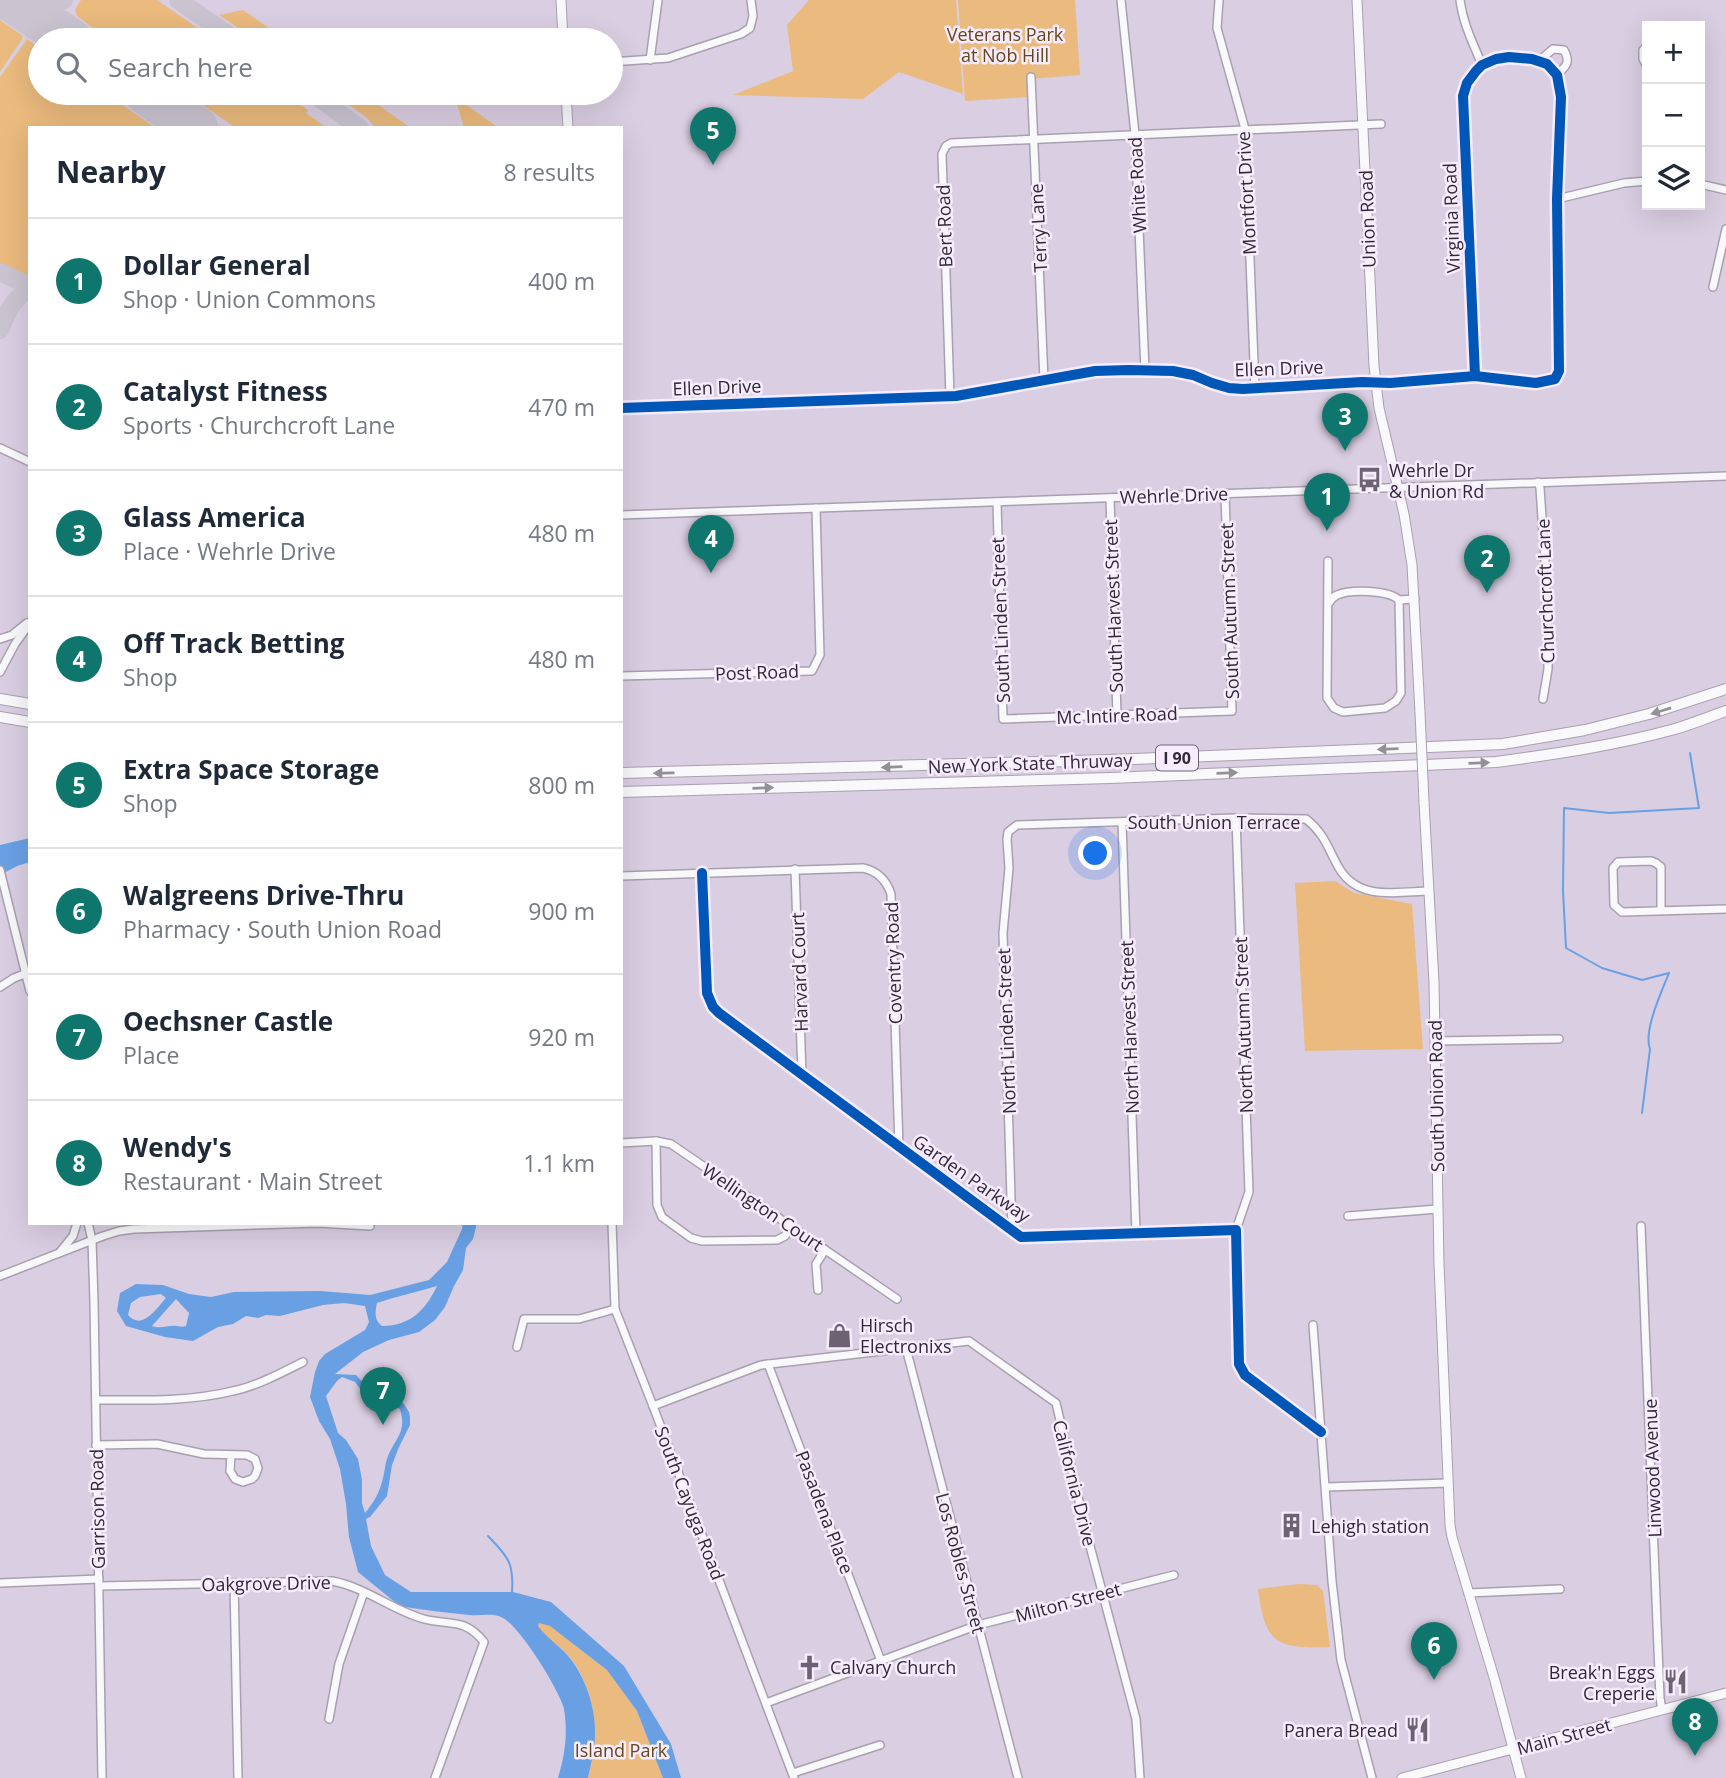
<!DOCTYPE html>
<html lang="en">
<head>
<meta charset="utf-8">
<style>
	body { margin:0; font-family:"Open Sans",sans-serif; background:#f2f2f3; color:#1f2937 }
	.controls { position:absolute; right:21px; top:21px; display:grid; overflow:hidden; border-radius:0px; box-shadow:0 7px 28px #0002 }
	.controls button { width:63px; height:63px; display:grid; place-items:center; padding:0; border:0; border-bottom:2px solid #e0e1e3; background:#fff; color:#1f2937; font:35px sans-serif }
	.you { position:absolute; left:1096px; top:854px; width:24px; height:24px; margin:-18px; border:5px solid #fff; border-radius:50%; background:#1a73e8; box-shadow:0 0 0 10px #1a73e833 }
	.badge { display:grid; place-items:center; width:46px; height:46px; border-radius:50%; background:#0f766e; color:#fff; font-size:23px; font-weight:700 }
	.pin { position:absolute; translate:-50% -58px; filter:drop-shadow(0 2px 4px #0008) }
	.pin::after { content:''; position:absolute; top:37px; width:24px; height:21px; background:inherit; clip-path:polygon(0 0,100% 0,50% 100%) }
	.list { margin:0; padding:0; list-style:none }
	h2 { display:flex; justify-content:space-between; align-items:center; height:91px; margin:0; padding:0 28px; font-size:30px }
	h2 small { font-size:23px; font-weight:400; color:#747a83 }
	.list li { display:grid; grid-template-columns:46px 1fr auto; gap:21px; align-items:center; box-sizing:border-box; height:126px; padding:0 28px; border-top:2px solid #e0e1e3 }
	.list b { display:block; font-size:26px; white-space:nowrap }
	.list p { margin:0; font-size:23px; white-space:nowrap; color:#747a83 }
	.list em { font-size:23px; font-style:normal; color:#747a83 }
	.icon { flex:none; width:38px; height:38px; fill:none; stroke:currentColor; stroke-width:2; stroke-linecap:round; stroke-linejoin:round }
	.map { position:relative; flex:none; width:1726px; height:1778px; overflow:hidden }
	.search { position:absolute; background:#fff; box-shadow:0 7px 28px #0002; left:28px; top:28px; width:595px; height:77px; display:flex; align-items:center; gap:18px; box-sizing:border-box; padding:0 24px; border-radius:38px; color:#747a83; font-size:26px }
	.panel { position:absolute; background:#fff; box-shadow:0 7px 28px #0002; left:28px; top:126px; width:595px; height:1099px; border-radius:0px }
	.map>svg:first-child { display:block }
	.green { fill:#eaba7e }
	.water { fill:#69a0e4; fill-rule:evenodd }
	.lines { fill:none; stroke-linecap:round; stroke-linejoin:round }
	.stream { stroke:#69a0e4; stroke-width:2 }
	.taxiway { stroke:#cac3d0; stroke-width:18 }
	.runway { stroke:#cac3d0; stroke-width:44 }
	.minor-casing { stroke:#a9a0af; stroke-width:10 }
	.major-casing { stroke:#a9a0af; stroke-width:11 }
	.highway-casing { stroke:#a9a0af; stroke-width:12 }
	.minor { stroke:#f9f8fb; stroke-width:7 }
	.major { stroke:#f9f8fb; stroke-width:9 }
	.highway { stroke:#f9f8fb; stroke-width:10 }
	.major-bridge-casing { stroke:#a9a0af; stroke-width:11; stroke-linecap:butt }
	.major-bridge { stroke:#f9f8fb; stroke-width:9 }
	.cycleway-casing { stroke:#f7ecfe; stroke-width:15 }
	.cycleway { stroke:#0057b8; stroke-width:10 }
	.oneway { fill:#959098 }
	.labels { text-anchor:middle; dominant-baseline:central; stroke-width:5; stroke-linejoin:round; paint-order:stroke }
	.shield { fill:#f7ecfe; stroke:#6c6472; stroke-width:2 }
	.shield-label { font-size:16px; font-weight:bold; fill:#312936 }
	.park-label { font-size:18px; fill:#664618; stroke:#f7ecfe }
	.street-label { font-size:18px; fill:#312936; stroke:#f7ecfe }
	.poi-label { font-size:18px; fill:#312936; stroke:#f7ecfe; text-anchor:start }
</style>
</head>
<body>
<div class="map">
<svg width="1726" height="1778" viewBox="0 0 1726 1778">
	<rect width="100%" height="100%" fill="#dacee2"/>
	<g class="green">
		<polygon points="81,0 157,0 215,40 109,40 77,16 75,10"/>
		<polygon points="809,0 956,0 963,94 899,72 863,99 733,95 793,71 787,25"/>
		<polygon points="958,0 1075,0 1080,75 1029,79 1030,97 965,101"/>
		<polygon points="243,10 286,40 256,40 219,15"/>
		<polygon points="0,20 23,36 22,39 0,72"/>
		<polygon points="27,39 40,48 40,93 105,93 156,128 30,128 30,278 0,263 0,77"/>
		<polygon points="185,93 284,93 308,110 306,113 327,128 236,128"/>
		<polygon points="332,93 361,93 411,128 376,128 366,117"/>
		<polygon points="455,97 499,128 464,128"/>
		<polygon points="1335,881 1354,893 1412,904 1423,1049 1305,1051 1295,883"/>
		<path d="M1299,1584L1317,1585L1323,1591L1330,1647C1276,1649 1265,1644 1258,1589Z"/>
		<path d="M539,1623L550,1626L607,1670L637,1711L663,1778H588C591,1764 595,1749 595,1735C596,1710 587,1681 573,1661C563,1648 548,1639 538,1626Z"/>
	</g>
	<g class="water">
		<polygon points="30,838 30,862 17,866 0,875 0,845"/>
		<path d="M463,1223H477L473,1239L466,1248L463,1270L454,1286L445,1307L435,1320L419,1332L389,1340L363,1352L335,1374L356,1375L376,1396L382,1400L400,1402L404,1404L409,1412L410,1417V1425L399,1447L392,1465L387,1496L370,1517L366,1519L371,1546L385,1575L411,1592H513L551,1602L624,1666L671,1744L681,1778H663L637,1711L607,1670L550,1626L539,1623L538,1626C548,1639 563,1648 573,1662C587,1682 596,1710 595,1735C595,1749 591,1764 588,1778H558C565,1755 568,1733 564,1709C560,1691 518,1623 501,1617C492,1613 479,1616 469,1615C448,1613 426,1610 405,1607L396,1603L358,1572L349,1537L346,1504L340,1469L330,1439L319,1421L310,1397L315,1372L319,1361L325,1354L365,1330L369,1322L365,1306L344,1303L323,1305L280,1316L266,1315L258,1318L246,1316L233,1324L218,1327L193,1341L165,1337L126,1326L117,1311L120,1293L136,1284L163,1285L189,1294L211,1297L234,1292L320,1291L370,1295L429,1280L447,1262L462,1229ZM437,1286C426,1309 411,1326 382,1326C374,1320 375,1312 377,1303C397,1296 417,1292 437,1286ZM161,1294L166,1298C156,1309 142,1331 128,1315L131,1303L140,1297ZM176,1299L189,1313L186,1326C180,1328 178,1325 172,1326C163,1326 161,1329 152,1326ZM342,1377L355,1382L365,1395L378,1406H394L400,1409C407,1432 396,1437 388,1456C385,1463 385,1471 383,1478C380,1492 374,1502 365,1513L362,1503V1480L358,1459L346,1440L338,1433L326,1396L337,1381Z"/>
	</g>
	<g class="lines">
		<g class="stream">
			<path d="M1642,1113L1650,1049C1643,1031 1662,991 1669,973L1642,980L1602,968L1566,948L1563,891L1564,808L1609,813L1699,808L1690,753"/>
			<path d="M488,1536C508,1557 514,1562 512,1593"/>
		</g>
		<g class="taxiway">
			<path d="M13,0C30,9 47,12 64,0"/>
			<polyline points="178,0 236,40"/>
			<polyline points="312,93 360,128"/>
			<polyline points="0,272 30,286"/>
			<path d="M0,330C7,315 12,296 30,291"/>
		</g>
		<g class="runway">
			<polyline points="12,0 70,40"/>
			<polyline points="146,93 196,128"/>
		</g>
		<defs>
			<g id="minor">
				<polyline points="1121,0 1135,134 1145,370"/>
				<polyline points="1219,0 1217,28 1245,129 1255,389"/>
				<path d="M1460,0C1463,24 1473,43 1482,65"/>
				<polyline points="1647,46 1643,50 1643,59 1647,66"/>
				<polyline points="650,60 658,0"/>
				<path d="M1539,61L1553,49L1564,50C1571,63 1566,66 1557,75"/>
				<polyline points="611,62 668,58 741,34 750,28 753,16 751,0"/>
				<polyline points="1031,77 1044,380"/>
				<polyline points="1700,184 1726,190"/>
				<polyline points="1557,199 1624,183 1647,181"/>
				<polyline points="1713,287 1726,229"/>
				<polyline points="950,396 942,154 946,146 951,143 1381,124"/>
				<polyline points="621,408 956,396 1095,371 1129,370 1173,371 1193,375 1212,383 1229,388 1243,389 1362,382 1390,383 1475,376 1536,383 1555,379 1559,371 1557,199 1561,97 1557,75 1547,64 1532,59 1509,57 1496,59 1482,65 1476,71 1467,83 1463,96 1475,376"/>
				<polyline points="0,448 30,462"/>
				<polyline points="1538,482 1540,488 1545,562 1548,657 1548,669 1543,699"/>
				<polyline points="1110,498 1117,715"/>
				<polyline points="997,502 1003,719 1232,711 1225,493"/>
				<polyline points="621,515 1726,476"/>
				<polyline points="1328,561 1327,698 1334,708 1343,712 1385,708 1396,701 1401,693 1399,600"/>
				<path d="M1329,603C1331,599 1333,597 1337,595C1351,589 1388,590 1399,600L1415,599"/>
				<polyline points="0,639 12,635 27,623"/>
				<polyline points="0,672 15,644 30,623"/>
				<polyline points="621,676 812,671 820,655 816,508"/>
				<polyline points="1236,818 1249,1192 1236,1230"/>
				<polyline points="1122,822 1136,1233"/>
				<polyline points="795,869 802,1075"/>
				<polyline points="0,870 30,991"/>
				<polyline points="702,873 707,993 713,1007 719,1013 1021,1237 1236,1230 1239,1364 1245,1375 1321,1432"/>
				<path d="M621,876L863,868C877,871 886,879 891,894L899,1147"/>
				<polyline points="1661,910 1661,867 1656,863 1651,861 1618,862 1613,868 1614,905 1622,912 1726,909"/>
				<polyline points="0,987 14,978 27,973"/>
				<polyline points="1435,1041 1559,1039"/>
				<polyline points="656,1141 657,1205 662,1217 691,1238 702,1241 777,1240 785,1236 791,1226"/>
				<polyline points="621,1143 656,1141 671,1144 897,1299"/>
				<polyline points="1348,1216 1438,1209"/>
				<polyline points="88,1223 92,1240 94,1302 102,1778"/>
				<polyline points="612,1223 615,1309 653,1406 794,1778"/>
				<polyline points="1641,1226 1660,1698 1662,1710"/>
				<path d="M1012,1231L1003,933L1009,868L1007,839L1008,832L1017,825L1236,818L1306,819C1325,834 1328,849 1339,868C1358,901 1397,892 1429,891"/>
				<polyline points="60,1252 73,1236 77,1223"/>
				<polyline points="0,1276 103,1236 119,1231 134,1229 318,1223 370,1226"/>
				<polyline points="818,1290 816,1264 825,1250"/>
				<polyline points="1313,1325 1332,1581 1341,1660 1372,1778"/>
				<polyline points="517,1347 524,1319 579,1319 615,1309"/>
				<polyline points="906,1348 1018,1778"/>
				<polyline points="768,1364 881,1661"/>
				<path d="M96,1400C141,1400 188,1402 233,1391C257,1386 281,1373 303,1362"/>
				<polyline points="653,1406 761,1365 969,1341 1056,1403 1086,1531 1136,1719 1140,1778"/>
				<polyline points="96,1445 157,1444 204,1454 247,1455 255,1459 258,1468 255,1476 252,1479 243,1482 235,1479 230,1471 231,1455"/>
				<polyline points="1326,1487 1448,1483"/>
				<polyline points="0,1583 99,1579"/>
				<polyline points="234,1583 238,1778"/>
				<path d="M99,1586L332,1581C365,1587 392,1610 424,1619C450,1626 464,1617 484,1642L435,1778"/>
				<polyline points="1468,1593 1560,1589"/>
				<polyline points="766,1703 978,1625 1174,1575"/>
				<polyline points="329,1719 339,1664 364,1592"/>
				<polyline points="793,1773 880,1745"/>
			</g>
			<g id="major">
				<polyline points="561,0 563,40"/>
				<polyline points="1357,0 1374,366 1379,408 1404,514 1412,565 1420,712"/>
				<polyline points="566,93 568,128"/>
				<polyline points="1424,802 1434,982 1439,1264 1450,1525 1452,1537 1495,1681 1521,1778"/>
				<polyline points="1402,1778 1726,1693"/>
			</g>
			<g id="highway">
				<polyline points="0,699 30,704"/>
				<polyline points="0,717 30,722"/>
				<polyline points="621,773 1109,760 1503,744 1585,730 1649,714 1726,689"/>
				<path d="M621,792L1110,778L1496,762C1556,754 1617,745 1675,729C1692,724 1709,717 1726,711"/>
			</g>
		</defs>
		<use href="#minor" class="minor-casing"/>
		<use href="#major" class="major-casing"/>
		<use href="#highway" class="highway-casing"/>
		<use href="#minor" class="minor"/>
		<use href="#major" class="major"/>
		<use href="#highway" class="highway"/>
		<defs>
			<polyline id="major-bridge" points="1420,712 1424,802"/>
		</defs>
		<use href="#major-bridge" class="major-bridge-casing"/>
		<use href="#major-bridge" class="major-bridge"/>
		<defs>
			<g id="cycleway">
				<polyline points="621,408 956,396 1095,371 1129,370 1173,371 1193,375 1212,383 1229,388 1243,389 1362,382 1390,383 1475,376 1536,383 1555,379 1559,371 1557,199 1561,97 1557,75 1547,64 1532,59 1509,57 1496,59 1482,65 1476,71 1467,83 1463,96 1475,376"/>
				<polyline points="702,873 707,993 713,1007 719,1013 1021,1237 1236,1230 1239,1364 1245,1375 1321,1432"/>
			</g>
		</defs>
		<use href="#cycleway" class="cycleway-casing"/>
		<use href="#cycleway" class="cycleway"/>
	</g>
	<defs><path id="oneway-solid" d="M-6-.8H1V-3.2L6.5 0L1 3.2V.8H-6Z" transform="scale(1.75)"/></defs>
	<g class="oneway">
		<use href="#oneway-solid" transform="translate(1661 711) rotate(163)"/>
		<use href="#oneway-solid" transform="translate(1388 749) rotate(178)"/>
		<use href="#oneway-solid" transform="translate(1479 763) rotate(-2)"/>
		<use href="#oneway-solid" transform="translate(892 767) rotate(178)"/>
		<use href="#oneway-solid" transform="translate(664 773) rotate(179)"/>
		<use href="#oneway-solid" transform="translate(1227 773) rotate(-2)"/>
		<use href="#oneway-solid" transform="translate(763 788) rotate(-2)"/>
	</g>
	<defs>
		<symbol id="bus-bare" viewBox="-9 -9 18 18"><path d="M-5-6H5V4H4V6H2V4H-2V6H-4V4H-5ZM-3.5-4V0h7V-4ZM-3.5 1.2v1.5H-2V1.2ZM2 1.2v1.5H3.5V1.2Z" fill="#6c6372" stroke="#f7ecfe" stroke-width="2.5" paint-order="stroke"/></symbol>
		<symbol id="shop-bare" viewBox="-9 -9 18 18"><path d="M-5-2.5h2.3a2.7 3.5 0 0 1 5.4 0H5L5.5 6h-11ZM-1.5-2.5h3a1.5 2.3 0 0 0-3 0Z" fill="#6c6372" stroke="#f7ecfe" stroke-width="2.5" paint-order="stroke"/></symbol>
		<symbol id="building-bare" viewBox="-9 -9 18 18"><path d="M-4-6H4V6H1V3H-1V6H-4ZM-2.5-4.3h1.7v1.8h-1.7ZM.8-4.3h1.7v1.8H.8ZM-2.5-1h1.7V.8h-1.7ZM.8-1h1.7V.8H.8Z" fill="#6c6372" stroke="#f7ecfe" stroke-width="2.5" paint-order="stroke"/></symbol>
		<symbol id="church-bare" viewBox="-9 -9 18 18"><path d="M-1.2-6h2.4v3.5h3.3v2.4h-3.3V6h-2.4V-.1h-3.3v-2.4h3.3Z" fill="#6c6372" stroke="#f7ecfe" stroke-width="2.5" paint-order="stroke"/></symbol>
		<symbol id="restaurant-bare" viewBox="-9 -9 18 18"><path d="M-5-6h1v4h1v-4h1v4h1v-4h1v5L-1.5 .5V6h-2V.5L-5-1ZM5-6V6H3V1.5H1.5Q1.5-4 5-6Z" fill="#6c6372" stroke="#f7ecfe" stroke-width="2.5" paint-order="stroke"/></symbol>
	</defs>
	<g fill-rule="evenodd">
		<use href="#bus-bare" x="1352" y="462" width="35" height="35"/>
		<use href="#shop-bare" x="822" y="1318" width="35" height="35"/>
		<use href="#building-bare" x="1274" y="1508" width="35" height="35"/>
		<use href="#church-bare" x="792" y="1650" width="35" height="35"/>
		<use href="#restaurant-bare" x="1658" y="1664" width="35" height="35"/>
		<use href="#restaurant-bare" x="1400" y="1712" width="35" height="35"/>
	</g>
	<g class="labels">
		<rect class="shield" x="1156" y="745.5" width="42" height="25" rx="5"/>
		<g class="shield-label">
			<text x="1177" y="758">I 90</text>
		</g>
		<g class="park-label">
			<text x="1005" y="34">Veterans Park<tspan x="1005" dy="21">at Nob Hill</tspan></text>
			<text x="621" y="1750">Island Park</text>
		</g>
		<g class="street-label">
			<text transform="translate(1137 185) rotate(-93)">White Road</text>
			<text transform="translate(1246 193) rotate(-93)">Montfort Drive</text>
			<text transform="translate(1451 218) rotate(-92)">Virginia Road</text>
			<text transform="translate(1367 219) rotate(-92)">Union Road</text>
			<text transform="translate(944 226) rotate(-92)">Bert Road</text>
			<text transform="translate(1038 228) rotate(-93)">Terry Lane</text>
			<text transform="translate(1279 368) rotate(-2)">Ellen Drive</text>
			<text transform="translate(717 387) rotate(-2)">Ellen Drive</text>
			<text transform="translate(1174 495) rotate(-2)">Wehrle Drive</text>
			<text transform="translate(1545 591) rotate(-92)">Churchcroft Lane</text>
			<text transform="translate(1113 606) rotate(-92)">South Harvest Street</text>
			<text transform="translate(1229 611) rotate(-92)">South Autumn Street</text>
			<text transform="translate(1000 620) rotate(-92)">South Linden Street</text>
			<text transform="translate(757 672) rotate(-2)">Post Road</text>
			<text transform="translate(1117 715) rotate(-2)">Mc Intire Road</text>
			<text transform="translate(1030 763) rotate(-2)">New York State Thruway</text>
			<text x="1214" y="822">South Union Terrace</text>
			<text transform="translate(893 963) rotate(-92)">Coventry Road</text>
			<text transform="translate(799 972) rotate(-92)">Harvard Court</text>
			<text transform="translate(1243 1025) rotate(-92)">North Autumn Street</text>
			<text transform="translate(1129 1027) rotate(-92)">North Harvest Street</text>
			<text transform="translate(1006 1031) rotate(-92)">North Linden Street</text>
			<text transform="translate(1436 1096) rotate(-91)">South Union Road</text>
			<text transform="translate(972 1178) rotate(35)">Garden Parkway</text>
			<text transform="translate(763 1207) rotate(34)">Wellington Court</text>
			<text transform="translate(1652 1468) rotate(-92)">Linwood Avenue</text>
			<text transform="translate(1075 1483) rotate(76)">California Drive</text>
			<text transform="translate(690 1503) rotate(69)">South Cayuga Road</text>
			<text transform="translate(97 1509) rotate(-91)">Garrison Road</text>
			<text transform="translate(825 1512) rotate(69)">Pasadena Place</text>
			<text transform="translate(961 1563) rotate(75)">Los Robles Street</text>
			<text transform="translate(266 1583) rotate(-1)">Oakgrove Drive</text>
			<text transform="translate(1068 1602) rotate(-15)">Milton Street</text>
			<text transform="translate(1564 1736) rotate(-15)">Main Street</text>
		</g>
		<g class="poi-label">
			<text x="1389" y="470">Wehrle Dr<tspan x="1389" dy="21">&amp; Union Rd</tspan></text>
			<text x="860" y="1325">Hirsch<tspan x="860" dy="21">Electronixs</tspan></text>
			<text x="1311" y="1526">Lehigh station</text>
			<text x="830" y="1667">Calvary Church</text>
			<text x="1655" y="1672" text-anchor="end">Break'n Eggs<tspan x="1655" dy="21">Creperie</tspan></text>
			<text x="1398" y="1730" text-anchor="end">Panera Bread</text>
		</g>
	</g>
</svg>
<div class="controls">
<button>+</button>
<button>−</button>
<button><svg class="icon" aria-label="layers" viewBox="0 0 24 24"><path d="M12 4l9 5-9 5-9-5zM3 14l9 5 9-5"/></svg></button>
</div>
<div class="you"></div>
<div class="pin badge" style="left:1327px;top:531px">1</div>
<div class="pin badge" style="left:1487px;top:593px">2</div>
<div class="pin badge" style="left:1345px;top:451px">3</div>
<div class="pin badge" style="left:711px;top:573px">4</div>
<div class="pin badge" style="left:713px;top:165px">5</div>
<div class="pin badge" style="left:1434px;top:1680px">6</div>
<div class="pin badge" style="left:383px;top:1425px">7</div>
<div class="pin badge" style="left:1695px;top:1756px">8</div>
<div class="search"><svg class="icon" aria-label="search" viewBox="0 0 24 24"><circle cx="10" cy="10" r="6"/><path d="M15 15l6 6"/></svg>Search here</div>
<section class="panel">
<h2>Nearby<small>8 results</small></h2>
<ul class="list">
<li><span class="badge">1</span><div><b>Dollar General</b><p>Shop · Union Commons</p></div><em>400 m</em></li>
<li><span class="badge">2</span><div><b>Catalyst Fitness</b><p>Sports · Churchcroft Lane</p></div><em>470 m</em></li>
<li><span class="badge">3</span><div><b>Glass America</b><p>Place · Wehrle Drive</p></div><em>480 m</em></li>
<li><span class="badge">4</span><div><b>Off Track Betting</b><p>Shop</p></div><em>480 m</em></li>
<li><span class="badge">5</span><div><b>Extra Space Storage</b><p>Shop</p></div><em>800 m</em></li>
<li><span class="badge">6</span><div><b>Walgreens Drive-Thru</b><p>Pharmacy · South Union Road</p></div><em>900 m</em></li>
<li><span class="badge">7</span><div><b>Oechsner Castle</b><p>Place</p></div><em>920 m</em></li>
<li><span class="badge">8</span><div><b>Wendy's</b><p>Restaurant · Main Street</p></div><em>1.1 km</em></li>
</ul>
</section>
</div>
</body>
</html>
